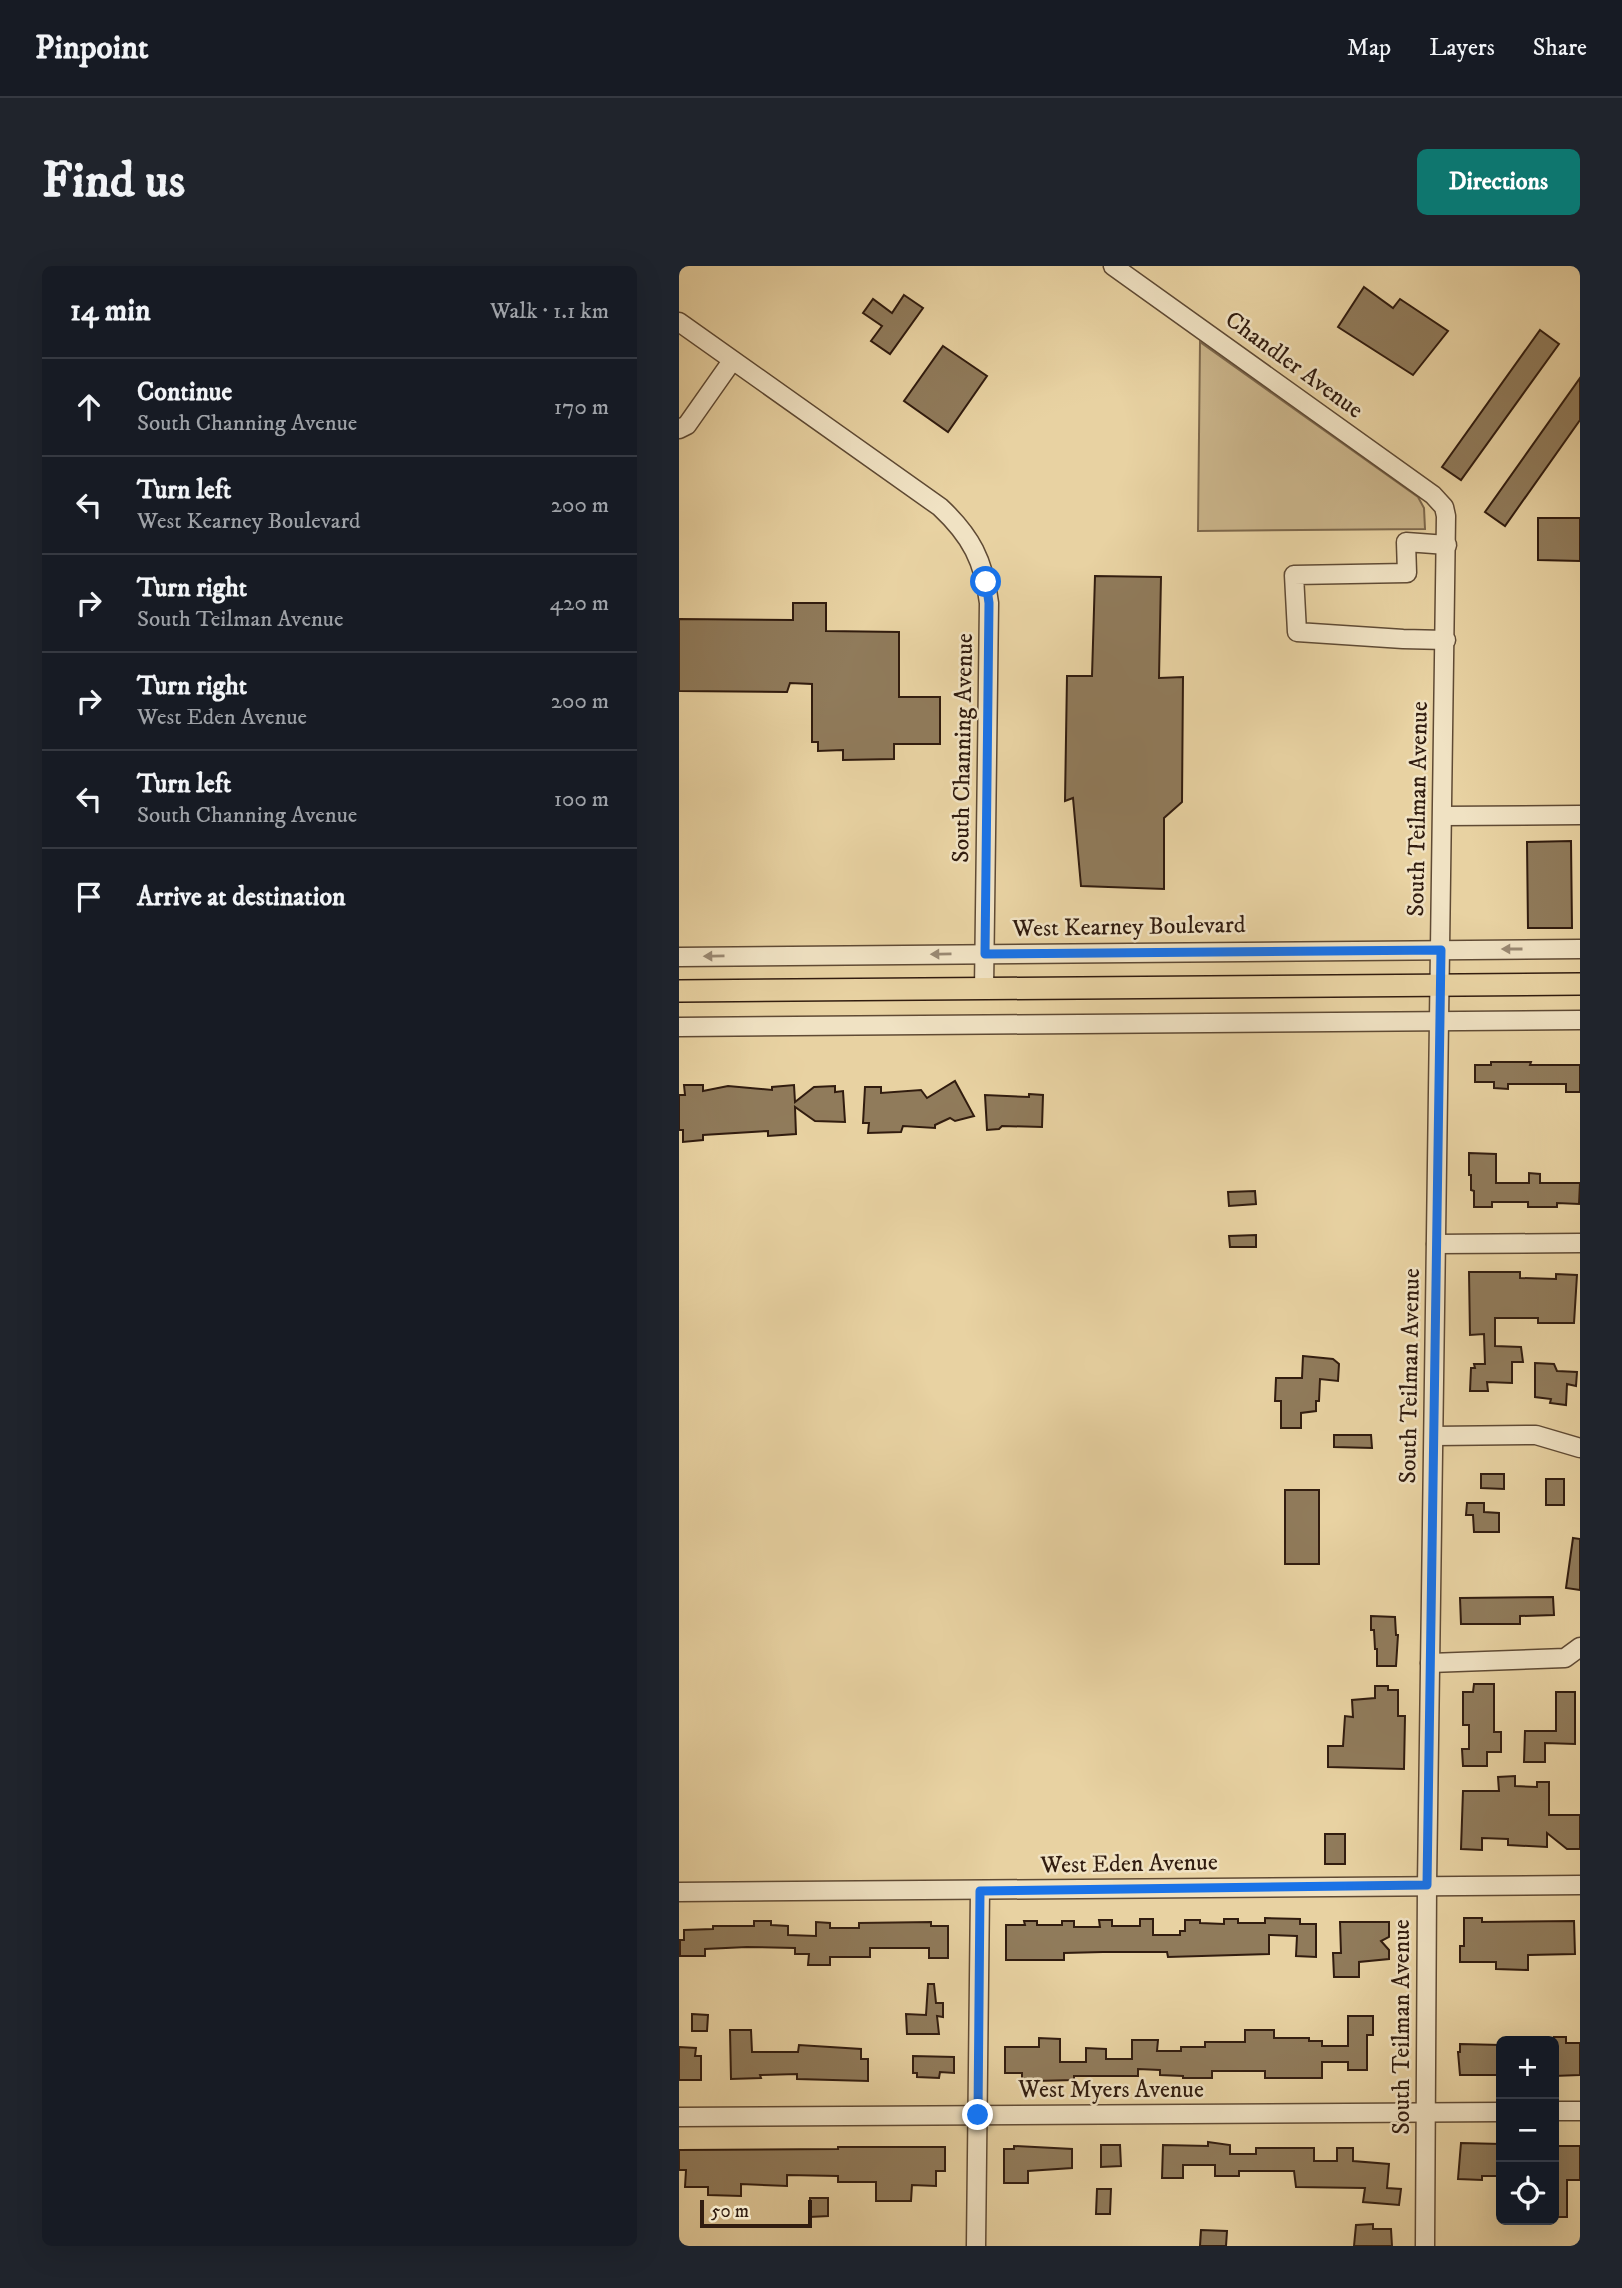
<!DOCTYPE html>
<html lang="en">
<head>
<meta charset="utf-8">
<style>
	body { margin:0; font-family:"IM FELL DW Pica",serif; background:#20242c; color:#f1f3f6 }
	.controls { position:absolute; right:21px; bottom:21px; display:grid; overflow:hidden; border-radius:10px; box-shadow:0 7px 28px #0002 }
	.controls button { width:63px; height:63px; display:grid; place-items:center; padding:0; border:0; border-bottom:2px solid #363941; background:#171b24; color:#f1f3f6; font:35px sans-serif }
	.scale { position:absolute; left:21px; bottom:18px; width:112px; box-sizing:border-box; padding-left:7px; border:4px solid #311c0f; border-top:0; font-size:19px; line-height:24px; white-space:nowrap; color:#311c0f; -webkit-text-stroke:5px #f0e2c3; paint-order:stroke }
	.stop { position:absolute; width:21px; height:21px; margin:-16px; border:5px solid #1a73e8; border-radius:50%; background:#fff }
	.stop.end { background:#1a73e8; border-color:#fff; box-shadow:0 2px 7px #0008 }
	.list { margin:0; padding:0; list-style:none }
	h2 { display:flex; justify-content:space-between; align-items:center; height:91px; margin:0; padding:0 28px; font-size:30px }
	h2 small { font-size:23px; font-weight:400; color:#9ea1a6 }
	.list li { display:grid; grid-template-columns:46px 1fr auto; gap:21px; align-items:center; box-sizing:border-box; height:98px; padding:0 28px; border-top:2px solid #363941 }
	.list b { display:block; font-size:26px; white-space:nowrap }
	.list p { margin:0; font-size:23px; white-space:nowrap; color:#9ea1a6 }
	.list em { font-size:23px; font-style:normal; color:#9ea1a6 }
	.icon { flex:none; width:38px; height:38px; fill:none; stroke:currentColor; stroke-width:2; stroke-linecap:round; stroke-linejoin:round }
	.map { position:relative; flex:none; width:901px; height:1980px; overflow:hidden; border-radius:10px }
	header { display:flex; align-items:center; gap:42px; box-sizing:border-box; height:98px; padding:0 35px; background:#171b24; border-bottom:2px solid #363941 }
	header strong { font-size:33px }
	nav { display:flex; gap:38px; margin-inline-start:auto; font-size:24px }
	.intro { display:flex; align-items:center; justify-content:space-between; box-sizing:border-box; height:168px; padding:0 42px }
	h1 { margin:0; font-size:49px }
	.button { padding:18px 32px; border-radius:10px; background:#0f766e; color:#fff; font-size:24px; font-weight:700 }
	main { display:flex; gap:42px; padding:0 42px }
	aside { flex:1; background:#171b24; border-radius:10px; box-shadow:0 7px 28px #0002 }
	.map>svg:first-child { display:block }
	.green { fill:#c9b389; stroke:#7d684c; stroke-width:2 }
	.building { fill:#907b5b; stroke:#311c0f; stroke-width:2 }
	.lines { fill:none; stroke-linecap:round; stroke-linejoin:round }
	.minor-casing { stroke:#5f4a34; stroke-width:21 }
	.major-casing { stroke:#311c0f; stroke-width:24 }
	.minor { stroke:#f0e2c3; stroke-width:18 }
	.major { stroke:#e8d2a2; stroke-width:21 }
	.oneway { fill:#9a8972 }
	.route { stroke:#1a73e8; stroke-width:9 }
	.labels { text-anchor:middle; dominant-baseline:central; stroke-width:5; stroke-linejoin:round; paint-order:stroke }
	.street-label { font-size:24px; fill:#311c0f; stroke:#f0e2c3 }
</style>
</head>
<body>
<header>
<strong>Pinpoint</strong>
<nav><a>Map</a><a>Layers</a><a>Share</a></nav>
</header>
<div class="intro"><h1>Find us</h1><a class="button">Directions</a></div>
<main>
<aside>
<h2>14 min<small>Walk · 1.1 km</small></h2>
<ul class="list">
<li><svg class="icon" aria-label="ahead" viewBox="0 0 24 24"><path d="M12 20V5M6 11l6-6 6 6"/></svg><div><b>Continue</b><p>South Channing Avenue</p></div><em>170 m</em></li>
<li><svg class="icon" aria-label="left" viewBox="0 0 24 24"><path d="M17 20v-9H6M10 6l-5 5 5 5"/></svg><div><b>Turn left</b><p>West Kearney Boulevard</p></div><em>200 m</em></li>
<li><svg class="icon" aria-label="right" viewBox="0 0 24 24"><path d="M7 20v-9h11M14 6l5 5-5 5"/></svg><div><b>Turn right</b><p>South Teilman Avenue</p></div><em>420 m</em></li>
<li><svg class="icon" aria-label="right" viewBox="0 0 24 24"><path d="M7 20v-9h11M14 6l5 5-5 5"/></svg><div><b>Turn right</b><p>West Eden Avenue</p></div><em>200 m</em></li>
<li><svg class="icon" aria-label="left" viewBox="0 0 24 24"><path d="M17 20v-9H6M10 6l-5 5 5 5"/></svg><div><b>Turn left</b><p>South Channing Avenue</p></div><em>100 m</em></li>
<li><svg class="icon" aria-label="arrive" viewBox="0 0 24 24"><path d="M6 21V4h12l-3 4 3 4H6"/></svg><div><b>Arrive at destination</b></div></li>
</ul>
</aside>
<div class="map">
<svg width="901" height="1980" viewBox="0 0 901 1980">
	<rect width="100%" height="100%" fill="#e8d2a2"/>
	<filter id="stains"><feTurbulence type="fractalNoise" baseFrequency=".00286" numOctaves="4"/><feColorMatrix values="0 0 0 0 .2 0 0 0 0 .09 0 0 0 0 .02 0 0 0 .5 -.17"/></filter>
	<radialGradient id="worn" r=".72"><stop offset=".6" stop-color="#630" stop-opacity="0"/><stop offset="1" stop-color="#630" stop-opacity=".3"/></radialGradient>
	<polygon class="green" points="521,76 739,231 745,242 746,263 519,265"/>
	<g class="building">
		<polygon points="685,21 714,42 721,33 769,65 734,109 659,61"/>
		<polygon points="225,29 244,42 211,88 192,75 203,60 184,47 194,33 213,47"/>
		<polygon points="861,64 880,78 782,214 763,201"/>
		<polygon points="264,80 308,110 269,166 225,135"/>
		<polygon points="901,112 901,154 826,260 806,246"/>
		<polygon points="859,252 901,252 901,295 859,294"/>
		<polygon points="416,310 482,311 480,412 504,411 503,536 485,552 485,623 402,620 394,532 386,535 388,410 413,410"/>
		<polygon points="114,337 147,337 147,365 220,366 220,431 261,431 261,478 215,478 215,493 164,494 164,484 139,485 139,476 133,476 133,418 111,417 108,426 0,425 0,353 114,354"/>
		<polygon points="892,575 893,662 849,662 848,576"/>
		<polygon points="812,796 852,796 851,799 901,799 901,826 887,826 887,818 829,818 829,823 815,822 815,816 796,816 796,799 812,799"/>
		<polygon points="276,815 295,850 276,855 271,852 256,859 256,862 224,860 222,866 189,867 190,857 184,857 186,821 202,821 202,827 242,824 248,832"/>
		<polygon points="5,819 24,819 24,825 49,820 93,824 93,821 115,819 116,836 135,821 156,820 156,826 164,825 166,856 136,855 116,841 117,868 89,870 89,865 24,869 24,874 4,876 4,864 0,864 0,829 6,829"/>
		<polygon points="350,828 364,829 363,861 323,860 320,863 308,864 306,829 350,831"/>
		<polygon points="790,887 817,888 817,917 850,917 850,907 861,908 861,917 901,917 900,938 878,937 878,941 849,941 849,936 813,936 813,941 795,941 795,925 792,924 792,909 790,909"/>
		<polygon points="576,925 577,938 550,940 549,926"/>
		<polygon points="577,969 577,981 551,981 550,970"/>
		<polygon points="790,1006 841,1006 841,1012 877,1013 877,1008 898,1009 895,1057 859,1057 859,1052 816,1052 816,1080 842,1081 844,1096 833,1096 833,1117 808,1116 809,1125 791,1125 792,1102 796,1102 795,1098 806,1098 805,1068 791,1069"/>
		<polygon points="624,1090 654,1093 660,1098 659,1115 641,1113 640,1135 637,1135 637,1145 622,1147 622,1162 602,1162 602,1135 596,1135 597,1112 623,1112"/>
		<polygon points="856,1097 875,1098 878,1105 898,1106 897,1120 888,1118 887,1139 871,1137 872,1133 856,1131"/>
		<polygon points="655,1169 692,1169 693,1182 655,1181"/>
		<polygon points="802,1208 825,1208 825,1223 802,1222"/>
		<rect x="867" y="1213" width="18" height="26"/>
		<rect x="606" y="1224" width="34" height="74"/>
		<polygon points="788,1237 805,1237 805,1246 820,1247 820,1266 795,1266 794,1249 787,1249"/>
		<polygon points="894,1272 901,1273 901,1324 887,1322"/>
		<polygon points="874,1331 875,1349 841,1350 841,1358 782,1358 781,1332"/>
		<polygon points="692,1350 716,1351 717,1369 719,1369 717,1400 698,1400 698,1383 696,1383 695,1364 692,1364"/>
		<polygon points="795,1418 815,1418 815,1466 822,1466 822,1486 808,1486 808,1500 784,1500 783,1483 790,1483 790,1459 784,1459 784,1426 794,1426"/>
		<polygon points="696,1420 709,1420 709,1424 719,1424 719,1450 726,1450 725,1503 649,1501 649,1480 664,1480 666,1450 674,1451 673,1434 696,1432"/>
		<polygon points="877,1426 896,1426 896,1478 866,1477 866,1496 845,1496 846,1465 877,1465"/>
		<polygon points="836,1510 836,1520 858,1521 858,1516 870,1516 870,1549 901,1549 901,1583 888,1583 868,1567 868,1581 829,1579 829,1573 803,1572 803,1584 782,1583 784,1525 820,1525 819,1511"/>
		<rect x="646" y="1568" width="20" height="30"/>
		<polygon points="586,1652 621,1653 621,1658 637,1658 637,1691 617,1690 618,1670 590,1669 590,1688 489,1691 488,1686 424,1686 385,1687 385,1694 327,1694 327,1659 346,1659 345,1655 358,1655 358,1659 383,1659 383,1655 395,1655 395,1661 421,1661 420,1654 433,1654 433,1660 461,1660 461,1653 474,1653 474,1669 501,1669 501,1665 506,1665 506,1654 521,1654 521,1657 545,1658 545,1653 559,1653 559,1657 586,1657"/>
		<polygon points="785,1652 803,1652 803,1656 895,1655 896,1688 849,1689 849,1704 817,1703 817,1696 781,1696 781,1680 785,1680"/>
		<polygon points="75,1655 92,1655 92,1659 109,1660 109,1669 137,1670 137,1656 151,1657 151,1662 180,1662 180,1657 252,1656 252,1660 269,1660 269,1692 250,1692 250,1682 191,1682 191,1691 151,1691 151,1699 129,1699 130,1688 116,1688 116,1682 68,1681 26,1683 26,1690 1,1690 1,1674 5,1674 5,1664 34,1663 34,1660 75,1660"/>
		<polygon points="661,1656 710,1656 710,1671 702,1675 710,1684 710,1693 680,1696 680,1711 655,1711 654,1687 662,1687"/>
		<polygon points="249,1718 255,1718 257,1737 264,1737 264,1751 258,1750 260,1768 228,1768 227,1748 247,1749"/>
		<polygon points="13,1748 29,1749 28,1765 13,1765"/>
		<polygon points="669,1750 694,1750 694,1769 688,1769 688,1804 669,1804 669,1796 643,1796 643,1812 586,1812 586,1805 533,1805 533,1812 504,1812 504,1810 481,1809 481,1804 459,1803 459,1810 395,1810 395,1814 356,1815 343,1814 343,1807 326,1807 326,1781 360,1781 360,1772 381,1773 381,1796 407,1796 407,1782 427,1783 427,1793 453,1793 453,1774 479,1774 478,1785 502,1785 502,1781 526,1781 526,1776 566,1776 566,1764 595,1764 595,1772 630,1772 630,1775 643,1775 643,1780 669,1780"/>
		<polygon points="51,1764 72,1764 73,1786 119,1786 120,1779 182,1783 182,1793 189,1793 189,1815 118,1813 118,1808 81,1809 82,1812 52,1813"/>
		<polygon points="875,1771 887,1771 887,1777 901,1777 901,1809 875,1810"/>
		<polygon points="781,1778 822,1779 822,1809 781,1809 779,1786 781,1786"/>
		<polygon points="0,1781 17,1782 16,1790 22,1790 22,1814 0,1814"/>
		<polygon points="234,1790 275,1791 275,1807 261,1806 260,1812 238,1811 238,1807 234,1807"/>
		<polygon points="529,1876 551,1879 551,1888 577,1888 577,1882 635,1882 635,1895 658,1895 658,1882 674,1882 674,1895 710,1898 708,1922 722,1923 720,1939 684,1936 686,1922 617,1921 615,1905 560,1905 560,1910 536,1910 536,1899 504,1899 504,1912 483,1912 484,1879 529,1880"/>
		<polygon points="782,1877 822,1878 822,1910 803,1910 803,1914 779,1913"/>
		<polygon points="422,1879 441,1879 442,1900 422,1901"/>
		<polygon points="335,1880 393,1883 393,1902 349,1905 349,1917 325,1917 325,1883 335,1883"/>
		<polygon points="875,1880 901,1880 901,1914 888,1914 888,1951 875,1951"/>
		<polygon points="159,1881 266,1881 266,1905 257,1905 257,1920 233,1919 232,1935 197,1935 197,1916 159,1916 159,1910 108,1909 108,1920 62,1918 62,1930 29,1929 29,1921 6,1921 7,1904 0,1904 0,1884 159,1883"/>
		<polygon points="418,1923 432,1923 431,1948 417,1948"/>
		<polygon points="131,1932 149,1932 149,1950 131,1951"/>
		<polygon points="694,1958 694,1963 712,1963 713,1980 675,1980 677,1959"/>
		<polygon points="522,1964 548,1965 547,1980 521,1980"/>
	</g>
	<g class="lines">
		<defs>
			<g id="minor">
				<polyline points="434,0 754,229 765,241 767,250 748,1619 746,1980"/>
				<path d="M0,56L261,241C292,270 305,295 310,337L305,723"/>
				<polyline points="0,163 8,159 53,95"/>
				<polyline points="767,374 724,373 618,366 615,309 728,307 727,276 768,279"/>
				<polyline points="764,550 901,549"/>
				<polyline points="0,691 901,683"/>
				<polyline points="0,761 901,754"/>
				<polyline points="757,978 901,977"/>
				<polyline points="755,1170 857,1169 901,1182"/>
				<polyline points="751,1397 886,1392 901,1381"/>
				<polyline points="0,1626 901,1619"/>
				<polyline points="875,1845 901,1845"/>
				<polyline points="0,1851 822,1846"/>
				<polyline points="297,1980 301,1625"/>
			</g>
			<polyline id="major" points="0,725 901,718"/>
		</defs>
		<use href="#minor" class="minor-casing"/>
		<use href="#major" class="major-casing"/>
		<use href="#minor" class="minor"/>
		<use href="#major" class="major"/>
	</g>
	<defs><path id="oneway-solid" d="M-6-.8H1V-3.2L6.5 0L1 3.2V.8H-6Z" transform="scale(1.75)"/></defs>
	<g class="oneway">
		<use href="#oneway-solid" transform="translate(833 683) rotate(180)"/>
		<use href="#oneway-solid" transform="translate(262 688) rotate(179)"/>
		<use href="#oneway-solid" transform="translate(35 690) rotate(179)"/>
	</g>
	<g class="lines">
		<polyline class="route" points="299,1849 301,1625 748,1619 762,684 306,688 310,337 307,316"/>
	</g>
	<g class="labels">
		<g class="street-label">
			<text transform="translate(615 99) rotate(36)">Chandler Avenue</text>
			<text transform="translate(284 482) rotate(-89)">South Channing Avenue</text>
			<text transform="translate(739 543) rotate(-89)">South Teilman Avenue</text>
			<text transform="translate(450 661) rotate(-1)">West Kearney Boulevard</text>
			<text transform="translate(731 1110) rotate(-89)">South Teilman Avenue</text>
			<text transform="translate(450 1598) rotate(-1)">West Eden Avenue</text>
			<text transform="translate(723 1761) rotate(-90)">South Teilman Avenue</text>
			<text x="432" y="1824">West Myers Avenue</text>
		</g>
	</g>
	<rect width="100%" height="100%" filter="url(#stains)"/>
	<rect width="100%" height="100%" fill="url(#worn)"/>
</svg>
<div class="controls">
<button>+</button>
<button>−</button>
<button><svg class="icon" aria-label="locate" viewBox="0 0 24 24"><circle cx="12" cy="12" r="6"/><path d="M12 2v4M12 18v4M2 12h4M18 12h4"/></svg></button>
</div>
<div class="scale">50 m</div>
<div class="stop" style="left:307px;top:316px"></div>
<div class="stop end" style="left:299px;top:1849px"></div>
</div>
</main>
</body>
</html>
